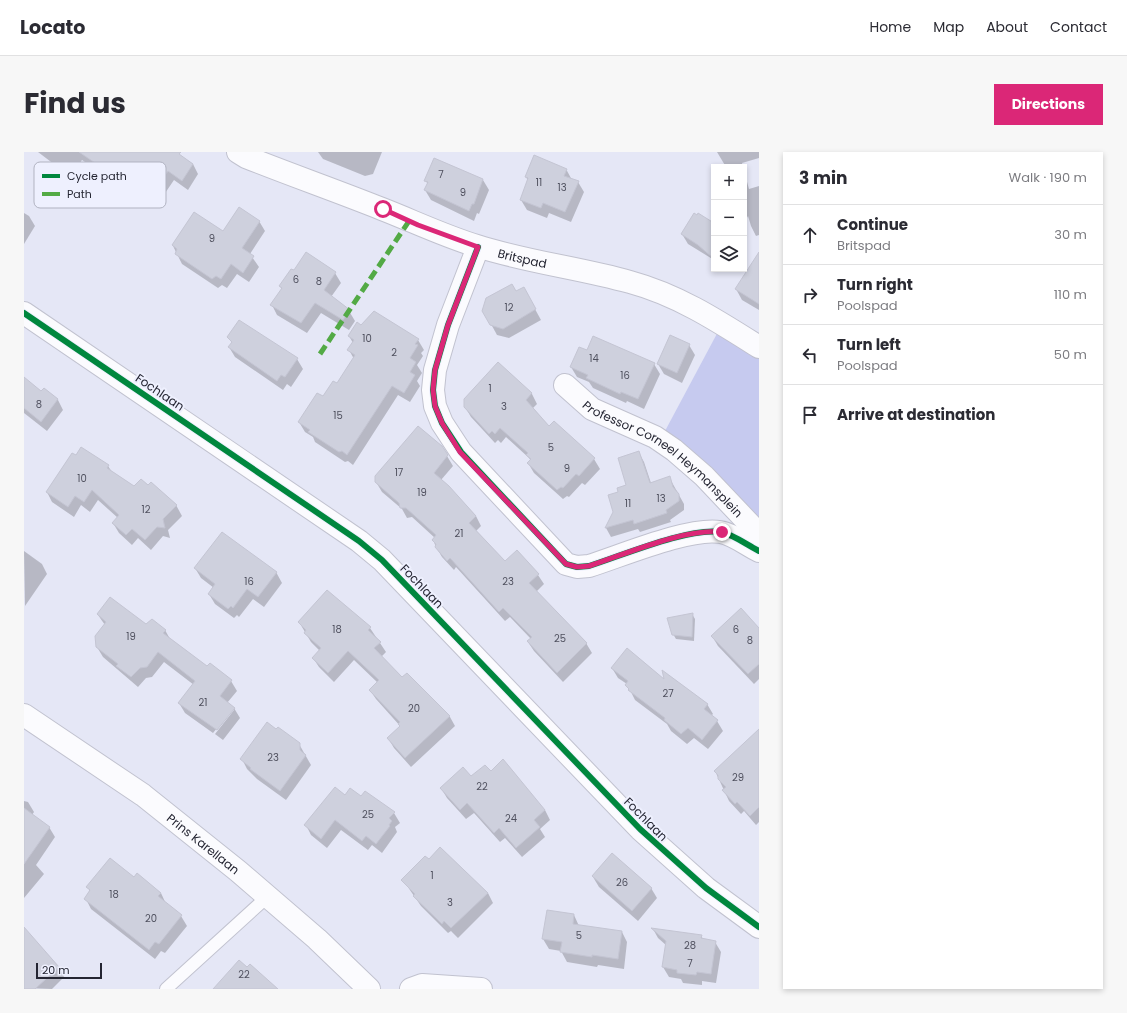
<!DOCTYPE html>
<html lang="en">
<head>
<meta charset="utf-8">
<style>
	body { margin:0; font-family:Poppins,sans-serif; background:#f7f7f7; color:#2b2b33 }
	.controls { position:absolute; right:12px; top:12px; display:grid; overflow:hidden; border-radius:0px; box-shadow:0 2px 6px #0003 }
	.controls button { width:36px; height:36px; display:grid; place-items:center; padding:0; border:0; border-bottom:1px solid #e1e1e2; background:#fff; color:#2b2b33; font:20px sans-serif }
	.scale { position:absolute; left:12px; bottom:10px; width:66px; box-sizing:border-box; padding-left:4px; border:2px solid #242532; border-top:0; font-size:11px; line-height:14px; white-space:nowrap; color:#242532; -webkit-text-stroke:3px #eef0fe; paint-order:stroke }
	.stop { position:absolute; width:12px; height:12px; margin:-9px; border:3px solid #db2777; border-radius:50%; background:#fff }
	.stop.end { background:#db2777; border-color:#fff; box-shadow:0 1px 4px #0008 }
	.list { margin:0; padding:0; list-style:none }
	h2 { display:flex; justify-content:space-between; align-items:center; height:52px; margin:0; padding:0 16px; font-size:17px }
	h2 small { font-size:13px; font-weight:400; color:#7c7c81 }
	.list li { display:grid; grid-template-columns:26px 1fr auto; gap:12px; align-items:center; box-sizing:border-box; height:60px; padding:0 16px; border-top:1px solid #e1e1e2 }
	.list b { display:block; font-size:15px; white-space:nowrap }
	.list p { margin:0; font-size:13px; white-space:nowrap; color:#7c7c81 }
	.list em { font-size:13px; font-style:normal; color:#7c7c81 }
	.icon { flex:none; width:22px; height:22px; fill:none; stroke:currentColor; stroke-width:2; stroke-linecap:round; stroke-linejoin:round }
	.map { position:relative; flex:none; width:735px; height:837px; overflow:hidden; border-radius:0px }
	header { display:flex; align-items:center; gap:24px; box-sizing:border-box; height:56px; padding:0 20px; background:#fff; border-bottom:1px solid #e1e1e2 }
	header strong { font-size:19px }
	nav { display:flex; gap:22px; margin-inline-start:auto; font-size:14px }
	.intro { display:flex; align-items:center; justify-content:space-between; box-sizing:border-box; height:96px; padding:0 24px }
	h1 { margin:0; font-size:28px }
	.button { padding:10px 18px; border-radius:0px; background:#db2777; color:#fff; font-size:14px; font-weight:700 }
	main { display:flex; gap:24px; padding:0 24px }
	aside { flex:1; background:#fff; border-radius:0px; box-shadow:0 2px 6px #0003 }
	.map>svg:first-child { display:block }
	.green { fill:#c6caef }
	.shadow { fill:#0003 }
	.building { fill:#ced0dd; stroke:#c4c5d3 }
	.lines { fill:none; stroke-linecap:round; stroke-linejoin:round }
	.lane-casing { stroke:#c1c2cf; stroke-width:14 }
	.street-casing { stroke:#c1c2cf; stroke-width:24 }
	.lane { stroke:#fbfbfe; stroke-width:12 }
	.street { stroke:#fbfbfe; stroke-width:22 }
	.quiet { stroke:#53aa45; stroke-width:5; stroke-dasharray:10 5; stroke-linecap:butt }
	.cycleway-casing { stroke:#eef0fe; stroke-width:8 }
	.cycleway { stroke:#00873e; stroke-width:6 }
	.route { stroke:#db2777; stroke-width:5 }
	.labels { text-anchor:middle; dominant-baseline:central; stroke-width:4; stroke-linejoin:round; paint-order:stroke }
	.number-label { font-size:10px; fill:#4f505e }
	.street-label { font-size:12px; fill:#242532; stroke:#eef0fe }
	.key { fill:#eef0fe; stroke:#b1b3c1; stroke-width:1 }
	.key-label { font-size:11px; fill:#242532 }
</style>
</head>
<body>
<header>
<strong>Locato</strong>
<nav><a>Home</a><a>Map</a><a>About</a><a>Contact</a></nav>
</header>
<div class="intro"><h1>Find us</h1><a class="button">Directions</a></div>
<main>
<div class="map">
<svg width="735" height="837" viewBox="0 0 735 837">
	<rect width="100%" height="100%" fill="#e5e7f6"/>
	<polygon class="green" points="696,176 735,205 735,369 641,279"/>
	<g class="shadow">
		<polygon points="14,0 150,0 169,12 174,22 164,38 150,28 133,53 129,50 127,54 58,8 50,20 42,14 39,19"/>
		<polygon points="294,0 358,0 349,22 341,24 299,7"/>
		<polygon points="693,0 735,0 735,6 718,11 719,15 702,15"/>
		<polygon points="411,7 459,28 465,38 455,62 453,61 450,69 407,48 401,38 404,33 402,29"/>
		<polygon points="542,17 548,28 554,30 560,40 547,70 525,61 523,66 503,58 497,48 504,29 502,25"/>
		<polygon points="720,19 725,37 735,34 735,83 732,84 727,74 724,64 720,71"/>
		<polygon points="0,61 5,64 11,74 0,92"/>
		<polygon points="673,65 690,72 690,108 664,92 658,82"/>
		<polygon points="235,69 241,79 226,102 235,115 225,130 213,122 203,136 198,133 194,136 158,112 149,94"/>
		<polygon points="311,121 317,131 307,145 325,159 331,169 325,178 297,161 283,181 253,163 248,153 258,138 256,134"/>
		<polygon points="735,125 735,158 718,148 712,137"/>
		<polygon points="500,137 517,168 485,186 473,183 467,172 491,140"/>
		<polygon points="338,174 394,188 400,198 397,201 399,204 393,213 398,221 393,229 396,234 386,250 374,243 329,313 324,309 321,310 291,290 289,285 281,280 275,270 313,233 330,207 325,198 329,191 325,184"/>
		<polygon points="204,185 273,207 279,217 267,235 263,232 259,238 211,205 205,195 208,191"/>
		<polygon points="665,193 671,203 658,231 640,222 634,212"/>
		<polygon points="563,200 630,212 636,222 620,257 603,249 602,251 569,236 565,230 553,225 547,215"/>
		<polygon points="474,212 508,242 513,252 509,256 525,275 570,307 576,317 561,333 558,331 545,345 543,344 539,347 510,321 504,311 507,309 505,306 482,285 477,291 474,288 471,291 447,265 441,255"/>
		<polygon points="0,231 17,241 20,237 34,248 39,258 23,279 0,261"/>
		<polygon points="58,296 84,314 88,320 110,336 152,353 158,364 144,378 146,386 139,384 127,398 114,386 108,393 95,381 89,371 94,366 74,348 66,360 57,353 50,365 28,350 23,340"/>
		<polygon points="615,301 620,310 627,331 645,325 660,352 660,358 646,368 647,370 616,380 614,377 587,385 582,376 590,360 595,341 604,333"/>
		<polygon points="423,304 429,314 417,328 452,364 457,374 452,379 481,410 514,423 520,432 512,440 562,491 568,501 539,530 510,499 504,490 507,487 486,465 481,469 432,415 430,418 418,405 412,395 409,388 411,386 388,365 383,366 378,357 358,340 352,330"/>
		<polygon points="0,399 18,412 23,422 1,454"/>
		<polygon points="171,416 252,420 258,431 240,455 229,447 215,465 213,463 210,466 191,452 185,442 190,436 177,426"/>
		<polygon points="303,439 346,476 362,500 357,505 378,527 383,522 426,565 431,574 387,615 370,596 364,586 377,575 352,547 346,538 354,531 330,508 310,530 295,515 289,506 296,499 287,490 275,470"/>
		<polygon points="668,462 671,467 670,489 652,487 649,482"/>
		<polygon points="74,463 141,478 146,487 183,515 207,529 213,539 203,551 210,556 216,566 199,588 191,582 210,558 208,558 189,581 161,561 155,551 170,533 140,510 128,525 122,526 114,535 79,505 73,495 81,473"/>
		<polygon points="735,477 735,527 730,532 694,494 688,484"/>
		<polygon points="588,516 642,530 683,552 689,562 687,564 693,569 699,579 684,597 670,586 663,592 647,579 643,572 611,548 603,532 594,526"/>
		<polygon points="275,592 287,613 262,648 233,627 223,617 218,607"/>
		<polygon points="735,592 735,670 732,673 720,659 717,662 705,649 691,619"/>
		<polygon points="447,626 521,658 526,668 516,677 521,685 498,705 481,686 476,690 450,661 442,667 423,646 417,636"/>
		<polygon points="321,644 337,646 370,661 376,671 371,675 373,680 358,701 348,693 344,698 317,678 303,696 287,683 282,673"/>
		<polygon points="0,649 4,650 10,660 8,663 25,675 31,685 12,713 20,722 0,746"/>
		<polygon points="569,725 627,736 633,746 614,769 575,735"/>
		<polygon points="110,726 137,741 142,752 157,764 163,774 141,801 137,799 131,807 67,757 62,747 66,740 64,735"/>
		<polygon points="379,728 464,741 469,751 434,786 427,779 424,781 397,754"/>
		<polygon points="550,763 555,774 598,780 603,790 600,817 574,813 573,815 543,810 537,799 525,797 519,787"/>
		<polygon points="0,777 35,815 40,825 28,837 0,836"/>
		<polygon points="629,777 677,784 679,787 691,790 697,800 692,831 678,829 678,833 659,831 657,827 645,825 639,815 643,794 634,786"/>
	</g>
	<g class="building">
		<polygon points="55,0 157,0 155,2 169,12 158,29 144,19 127,44 123,41 121,45"/>
		<polygon points="510,3 543,17 540,24 555,29 541,60 519,51 517,56 496,48 504,26 501,25"/>
		<polygon points="410,6 459,27 450,52 448,52 445,59 400,38 404,30 400,29"/>
		<polygon points="215,55 236,69 218,96 230,104 219,121 207,112 197,127 192,124 188,127 151,102 153,97 148,93 170,60 199,79"/>
		<polygon points="670,61 673,63 674,61 690,71 690,107 674,93 657,82"/>
		<polygon points="282,100 312,120 300,138 326,158 319,168 291,151 277,171 246,153 258,136 255,134 267,117 270,118"/>
		<polygon points="735,100 735,152 711,137"/>
		<polygon points="488,132 492,139 500,135 512,157 479,177 466,173 458,159 462,146"/>
		<polygon points="350,159 395,187 391,192 394,193 386,206 392,210 386,220 391,223 380,241 368,234 323,303 318,299 315,300 284,280 286,278 274,270 293,241 299,244 309,229 313,231 331,203 323,198 330,188 324,184 333,170 337,173"/>
		<polygon points="215,168 274,206 261,225 257,223 253,229 204,195 208,190 203,185"/>
		<polygon points="646,183 666,192 653,221 633,212"/>
		<polygon points="569,184 631,211 614,247 597,240 596,242 562,226 564,223 546,215 555,195 563,198"/>
		<polygon points="474,210 508,241 502,248 525,274 530,269 571,306 555,324 552,322 539,336 537,335 533,338 503,311 507,307 502,303 504,301 476,276 471,282 468,279 465,282 440,255 440,247"/>
		<polygon points="0,225 17,239 20,236 34,247 17,270 0,256"/>
		<polygon points="394,274 418,294 424,303 410,321 425,334 452,364 445,371 481,409 493,398 515,422 505,431 563,491 533,521 503,489 508,485 479,456 475,460 426,406 423,409 411,395 412,392 408,388 412,383 382,356 376,356 375,351 351,330 351,324"/>
		<polygon points="57,295 85,313 83,316 110,334 117,327 124,333 127,330 153,353 139,367 141,376 133,375 121,388 108,377 102,383 88,371 95,363 68,338 60,350 51,344 44,355 22,340 48,301 52,303"/>
		<polygon points="615,299 626,331 646,324 649,335 655,342 655,349 642,358 643,361 610,372 609,368 581,376 589,360 584,343 594,340 593,336 602,333 594,306"/>
		<polygon points="198,380 253,420 234,445 223,437 209,456 207,454 204,457 184,442 191,432 170,416"/>
		<polygon points="303,438 347,475 344,478 357,490 350,496 378,525 383,521 426,564 381,606 363,586 376,574 374,572 376,570 345,538 355,528 324,499 304,521 288,506 297,496 280,481 282,478 274,470"/>
		<polygon points="86,445 122,472 128,467 142,478 139,481 183,514 186,511 208,528 196,544 211,556 193,578 154,551 171,529 134,500 123,515 116,516 107,525 92,514 94,512 72,495 71,484 82,470 73,462"/>
		<polygon points="717,456 735,476 735,512 724,522 687,484"/>
		<polygon points="669,461 668,485 648,483 643,466"/>
		<polygon points="603,496 640,527 638,518 684,552 680,557 694,568 678,588 664,576 657,582 640,568 641,566 604,538 605,537 601,533 604,529 587,516"/>
		<polygon points="243,570 252,577 254,575 276,591 276,598 282,603 256,639 226,617 227,616 216,607"/>
		<polygon points="735,577 735,655 726,664 713,650 711,652 698,638 702,635 694,627 694,623 690,619"/>
		<polygon points="479,607 521,658 510,668 516,675 492,696 475,676 470,681 443,651 436,658 416,636 439,615 447,624 461,613 467,619"/>
		<polygon points="311,635 321,643 326,636 337,644 341,639 371,660 365,666 368,669 365,673 366,674 352,692 342,684 338,689 311,668 297,687 280,673"/>
		<polygon points="0,656 26,675 0,712"/>
		<polygon points="416,695 464,741 427,776 420,769 418,772 389,744 391,742 377,728 401,704 405,707"/>
		<polygon points="588,701 628,736 608,759 568,724"/>
		<polygon points="86,706 110,725 113,721 137,741 134,744 158,763 135,792 131,790 125,798 60,747 66,738 62,735"/>
		<polygon points="523,758 550,762 549,772 598,779 594,807 568,803 568,805 536,800 538,790 518,787"/>
		<polygon points="0,775 35,815 11,837 0,837"/>
		<polygon points="627,776 678,783 677,786 692,789 687,822 673,820 672,823 653,821 653,818 638,815 642,789"/>
		<polygon points="215,808 223,815 226,812 254,837 189,837"/>
	</g>
	<g class="lines">
		<defs>
			<polyline id="lane" points="142,837 243,745"/>
			<g id="street">
				<path id="s1" d="M214,0L222,5C267,23 313,39 358,57C389,69 420,84 453,94C503,110 556,116 606,130C654,143 694,169 735,195"/>
				<path d="M454,95L424,173L411,218L409,238L411,254L418,271L437,300L542,412L553,415L565,414C597,404 665,375 696,380C709,382 723,393 735,399"/>
				<polyline points="0,161 335,389 358,408 616,677 682,736 735,775"/>
				<path id="s2" d="M541,233L568,257L631,285L650,298L680,324L735,382"/>
				<path id="s3" d="M0,563L119,643L214,719L293,787L345,837"/>
				<polyline points="387,837 398,833 457,837"/>
			</g>
		</defs>
		<use href="#lane" class="lane-casing"/>
		<use href="#street" class="street-casing"/>
		<use href="#lane" class="lane"/>
		<use href="#street" class="street"/>
		<polyline class="quiet" points="296,202 385,69"/>
		<defs>
			<g id="cycleway">
				<path d="M454,95L424,173L411,218L409,238L411,254L418,271L437,300L542,412L553,415L565,414C597,404 665,375 696,380C709,382 723,393 735,399"/>
				<polyline points="0,161 335,389 358,408 616,677 682,736 735,775"/>
			</g>
		</defs>
		<use href="#cycleway" class="cycleway-casing"/>
		<use href="#cycleway" class="cycleway"/>
	</g>
	<g class="lines">
		<path class="route" d="M359,57L394,73L454,95L424,173L411,218L409,238L411,254L418,271L436,300L542,412L553,415L565,414C602,402 661,376 698,380"/>
	</g>
	<g class="labels">
		<g class="number-label">
			<text x="417" y="22">7</text>
			<text x="515" y="30">11</text>
			<text x="538" y="35">13</text>
			<text x="439" y="40">9</text>
			<text x="188" y="86">9</text>
			<text x="272" y="127">6</text>
			<text x="295" y="129">8</text>
			<text x="485" y="155">12</text>
			<text x="343" y="186">10</text>
			<text x="370" y="200">2</text>
			<text x="570" y="206">14</text>
			<text x="601" y="223">16</text>
			<text x="466" y="236">1</text>
			<text x="15" y="252">8</text>
			<text x="480" y="254">3</text>
			<text x="314" y="263">15</text>
			<text x="527" y="295">5</text>
			<text x="543" y="316">9</text>
			<text x="375" y="320">17</text>
			<text x="58" y="326">10</text>
			<text x="398" y="340">19</text>
			<text x="637" y="346">13</text>
			<text x="604" y="351">11</text>
			<text x="122" y="357">12</text>
			<text x="435" y="381">21</text>
			<text x="225" y="429">16</text>
			<text x="484" y="429">23</text>
			<text x="313" y="477">18</text>
			<text x="712" y="477">6</text>
			<text x="107" y="484">19</text>
			<text x="536" y="486">25</text>
			<text x="726" y="488">8</text>
			<text x="644" y="541">27</text>
			<text x="179" y="550">21</text>
			<text x="390" y="556">20</text>
			<text x="249" y="605">23</text>
			<text x="714" y="625">29</text>
			<text x="458" y="634">22</text>
			<text x="344" y="662">25</text>
			<text x="487" y="666">24</text>
			<text x="408" y="723">1</text>
			<text x="598" y="730">26</text>
			<text x="90" y="742">18</text>
			<text x="426" y="750">3</text>
			<text x="127" y="766">20</text>
			<text x="555" y="783">5</text>
			<text x="666" y="793">28</text>
			<text x="666" y="811">7</text>
			<text x="220" y="822">22</text>
		</g>
		<g class="street-label">
			<text stroke="none"><textPath href="#s1" startOffset="304">Britspad</textPath></text>
			<text transform="translate(136 240) rotate(34)">Fochlaan</text>
			<text stroke="none"><textPath href="#s2" startOffset="124">Professor Corneel Heymansplein</textPath></text>
			<text transform="translate(398 434) rotate(46)">Fochlaan</text>
			<text transform="translate(622 667) rotate(45)">Fochlaan</text>
			<text stroke="none"><textPath href="#s3" startOffset="221">Prins Karellaan</textPath></text>
		</g>
	</g>
	<rect x="10" y="10" width="132" height="46" rx="6" class="key"/>
	<rect x="18" y="22" width="18" height="4" fill="#00873e"/>
	<rect x="18" y="40" width="18" height="4" fill="#53aa45"/>
	<g class="key-label">
		<text x="43" y="28">Cycle path</text>
		<text x="43" y="46">Path</text>
	</g>
</svg>
<div class="controls">
<button>+</button>
<button>−</button>
<button><svg class="icon" aria-label="layers" viewBox="0 0 24 24"><path d="M12 4l9 5-9 5-9-5zM3 14l9 5 9-5"/></svg></button>
</div>
<div class="scale">20 m</div>
<div class="stop" style="left:359px;top:57px"></div>
<div class="stop end" style="left:698px;top:380px"></div>
</div>
<aside>
<h2>3 min<small>Walk · 190 m</small></h2>
<ul class="list">
<li><svg class="icon" aria-label="ahead" viewBox="0 0 24 24"><path d="M12 20V5M6 11l6-6 6 6"/></svg><div><b>Continue</b><p>Britspad</p></div><em>30 m</em></li>
<li><svg class="icon" aria-label="right" viewBox="0 0 24 24"><path d="M7 20v-9h11M14 6l5 5-5 5"/></svg><div><b>Turn right</b><p>Poolspad</p></div><em>110 m</em></li>
<li><svg class="icon" aria-label="left" viewBox="0 0 24 24"><path d="M17 20v-9H6M10 6l-5 5 5 5"/></svg><div><b>Turn left</b><p>Poolspad</p></div><em>50 m</em></li>
<li><svg class="icon" aria-label="arrive" viewBox="0 0 24 24"><path d="M6 21V4h12l-3 4 3 4H6"/></svg><div><b>Arrive at destination</b></div></li>
</ul>
</aside>
</main>
</body>
</html>
